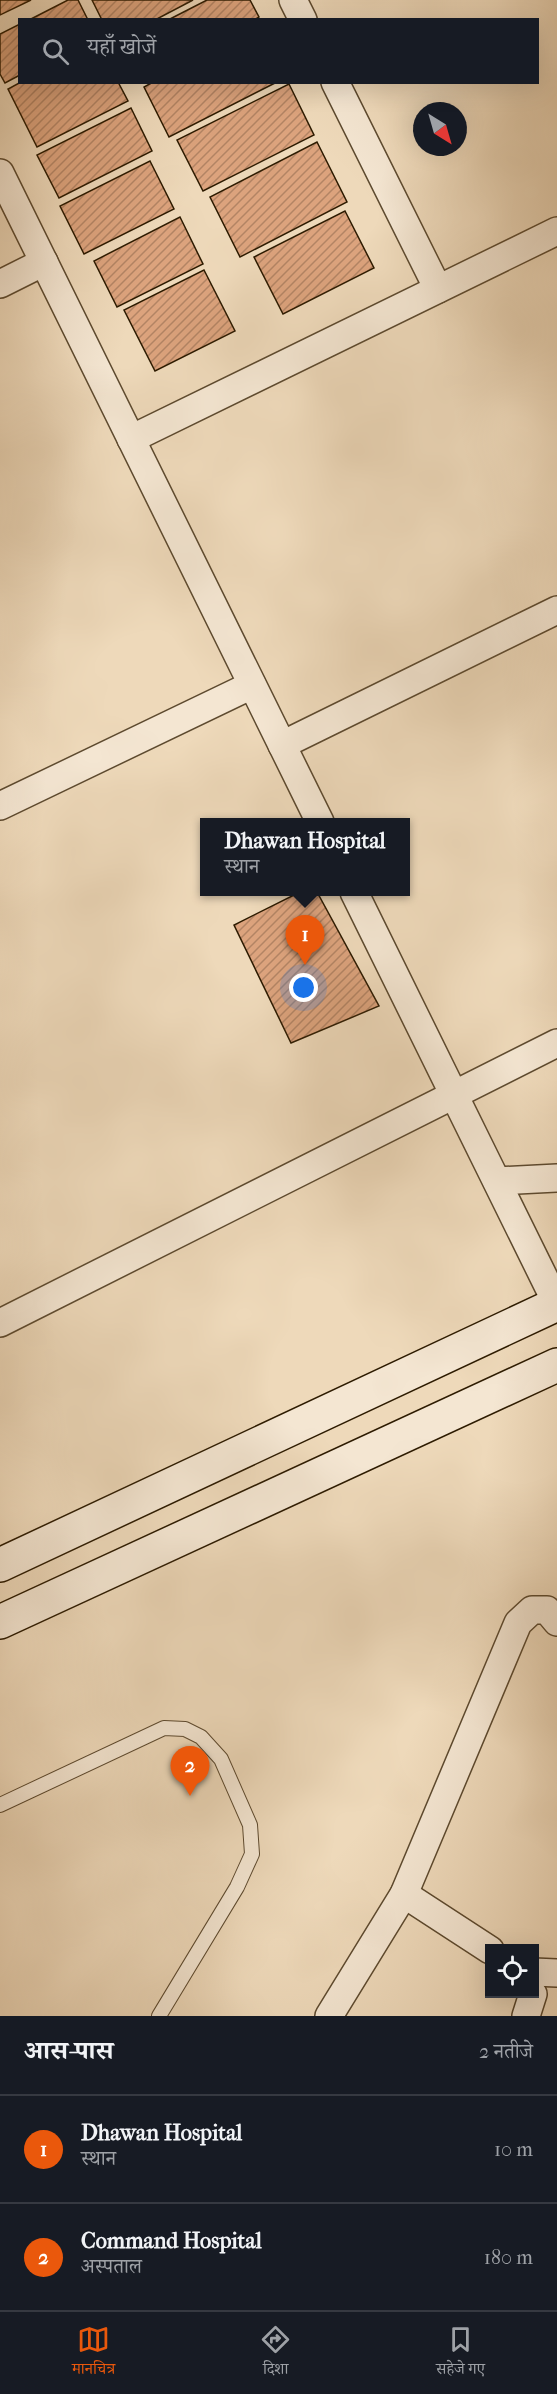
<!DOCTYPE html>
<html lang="hi">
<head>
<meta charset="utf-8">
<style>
	body { margin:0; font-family:"IM FELL French Canon","Noto Serif Devanagari",serif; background:#242831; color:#f1f3f6 }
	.controls { position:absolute; right:18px; bottom:18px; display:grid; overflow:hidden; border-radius:0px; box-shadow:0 6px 24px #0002 }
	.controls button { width:54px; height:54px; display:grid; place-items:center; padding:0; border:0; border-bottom:2px solid #363941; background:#171b24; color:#f1f3f6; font:30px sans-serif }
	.compass { position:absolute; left:413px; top:102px; width:54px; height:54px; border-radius:50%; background:#171b24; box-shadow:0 6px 24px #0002; rotate:143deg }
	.you { position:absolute; left:304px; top:988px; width:21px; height:21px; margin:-15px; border:4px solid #fff; border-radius:50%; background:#1a73e8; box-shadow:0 0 0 9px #1a73e833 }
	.badge { display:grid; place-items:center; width:39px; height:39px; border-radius:50%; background:#ea580c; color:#fff; font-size:20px; font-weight:700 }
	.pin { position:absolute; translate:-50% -50px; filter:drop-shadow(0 2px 3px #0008) }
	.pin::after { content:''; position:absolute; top:32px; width:21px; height:18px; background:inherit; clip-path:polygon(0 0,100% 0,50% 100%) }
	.popup { position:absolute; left:200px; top:818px; width:210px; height:78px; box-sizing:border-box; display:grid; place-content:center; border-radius:0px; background:#171b24; filter:drop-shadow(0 2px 4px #0005); font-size:20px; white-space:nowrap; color:#9ea1a6 }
	.popup b { font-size:22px; color:#f1f3f6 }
	.popup::after { content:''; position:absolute; left:50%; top:100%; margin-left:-12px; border:12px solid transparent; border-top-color:#171b24 }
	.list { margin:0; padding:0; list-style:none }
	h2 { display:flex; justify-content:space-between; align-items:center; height:78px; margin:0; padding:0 24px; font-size:26px }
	h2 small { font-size:20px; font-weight:400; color:#9ea1a6 }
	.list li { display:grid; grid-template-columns:39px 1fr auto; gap:18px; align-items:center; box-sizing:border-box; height:108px; padding:0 24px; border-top:2px solid #363941 }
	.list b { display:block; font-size:22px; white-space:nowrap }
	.list p { margin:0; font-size:20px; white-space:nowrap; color:#9ea1a6 }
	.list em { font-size:20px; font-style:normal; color:#9ea1a6 }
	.icon { flex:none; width:33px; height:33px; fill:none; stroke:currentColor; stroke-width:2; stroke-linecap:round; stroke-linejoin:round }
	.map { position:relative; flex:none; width:557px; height:2016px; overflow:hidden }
	.search { position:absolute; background:#171b24; box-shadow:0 6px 24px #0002; left:18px; right:18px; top:18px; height:66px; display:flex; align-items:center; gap:15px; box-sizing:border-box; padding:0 21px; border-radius:0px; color:#9ea1a6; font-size:22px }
	.sheet { height:294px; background:#171b24 }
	nav { display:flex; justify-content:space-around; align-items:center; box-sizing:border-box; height:84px; border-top:2px solid #363941; background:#171b24; font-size:16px; color:#9ea1a6 }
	nav a { display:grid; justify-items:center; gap:3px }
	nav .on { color:#ea580c }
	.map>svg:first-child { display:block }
	.building { fill:url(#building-hatch); stroke:#2d1b01; stroke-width:1.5 }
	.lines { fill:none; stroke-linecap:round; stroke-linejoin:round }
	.service-casing { stroke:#5d4a2f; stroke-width:16 }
	.minor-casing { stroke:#5d4a2f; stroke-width:30 }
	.secondary-casing { stroke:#2d1b01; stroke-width:36 }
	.service { stroke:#f4e6d2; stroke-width:14 }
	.minor { stroke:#f4e6d2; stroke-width:27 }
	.secondary { stroke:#f4e6d2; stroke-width:33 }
</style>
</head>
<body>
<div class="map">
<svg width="557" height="2016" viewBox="0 0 557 2016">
	<defs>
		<pattern id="building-hatch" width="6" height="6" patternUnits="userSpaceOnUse" patternTransform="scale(1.5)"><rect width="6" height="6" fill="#dca37d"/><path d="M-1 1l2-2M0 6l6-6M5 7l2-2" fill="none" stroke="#b38464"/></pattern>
	</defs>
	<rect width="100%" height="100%" fill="#eed9ba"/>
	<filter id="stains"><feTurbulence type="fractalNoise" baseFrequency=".00333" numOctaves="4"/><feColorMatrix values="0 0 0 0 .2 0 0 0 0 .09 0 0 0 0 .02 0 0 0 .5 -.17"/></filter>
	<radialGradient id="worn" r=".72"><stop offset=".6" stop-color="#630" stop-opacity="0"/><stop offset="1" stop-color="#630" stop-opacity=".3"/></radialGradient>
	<g class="building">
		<polygon points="0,0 31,0 0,15"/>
		<polygon points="68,0 78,0 88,20 29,20"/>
		<polygon points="92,0 193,0 155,20 102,20"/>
		<polygon points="207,0 250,0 259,17 254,20 168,20"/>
		<polygon points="20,24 20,75 5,83 0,74 0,34"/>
		<polygon points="21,82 118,82 128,101 37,147 8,89"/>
		<polygon points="153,82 277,82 169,137 144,87"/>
		<polygon points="289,84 314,135 203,191 177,140"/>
		<polygon points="131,108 152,151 59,198 37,155"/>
		<polygon points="317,142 347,202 240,257 210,197"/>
		<polygon points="150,161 174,209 84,254 60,206"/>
		<polygon points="345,211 374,268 283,314 254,257"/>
		<polygon points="180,217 203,264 117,307 94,261"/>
		<polygon points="204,270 235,331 155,371 124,310"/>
		<polygon points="300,892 317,892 379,1006 291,1043 234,925"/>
	</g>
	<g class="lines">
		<defs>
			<polyline id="service" points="0,1805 164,1728 185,1729 201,1737 221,1759 250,1825 252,1854 237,1887 159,2016"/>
			<g id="minor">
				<polyline points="293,0 303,20"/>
				<polyline points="335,82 438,289"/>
				<polyline points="0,173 320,822"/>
				<polyline points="0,284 44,262"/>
				<polyline points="131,439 557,231"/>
				<polyline points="282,745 557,610"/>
				<polyline points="0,806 252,685"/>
				<polyline points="354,892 557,1304"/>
				<polyline points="497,1181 557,1178"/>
				<polyline points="0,1323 557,1043"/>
				<polyline points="404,1894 490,1950"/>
				<polyline points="534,1972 557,1973"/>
				<polyline points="329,2016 404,1894 518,1623 532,1610 547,1610 557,1622"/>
				<polyline points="526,2016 533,1994"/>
			</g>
			<g id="secondary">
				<polyline points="0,1565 557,1304"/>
				<polyline points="0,1622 557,1365"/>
			</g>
		</defs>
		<use href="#service" class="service-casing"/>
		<use href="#minor" class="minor-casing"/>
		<use href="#secondary" class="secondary-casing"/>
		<use href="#service" class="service"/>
		<use href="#minor" class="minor"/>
		<use href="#secondary" class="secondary"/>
	</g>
	<rect width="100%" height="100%" filter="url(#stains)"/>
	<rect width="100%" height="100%" fill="url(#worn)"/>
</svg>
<div class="controls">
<button><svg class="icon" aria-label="locate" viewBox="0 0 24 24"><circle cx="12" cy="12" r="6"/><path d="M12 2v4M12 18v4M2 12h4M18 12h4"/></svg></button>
</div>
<svg class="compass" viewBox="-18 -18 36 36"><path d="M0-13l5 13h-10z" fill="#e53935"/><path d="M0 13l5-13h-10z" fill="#9ea1a6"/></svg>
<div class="you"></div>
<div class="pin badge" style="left:305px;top:965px">1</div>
<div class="popup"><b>Dhawan Hospital</b>स्थान</div>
<div class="pin badge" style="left:190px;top:1796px">2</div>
<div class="search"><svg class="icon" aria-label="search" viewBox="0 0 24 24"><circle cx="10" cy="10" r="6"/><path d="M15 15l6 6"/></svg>यहाँ खोजें</div>
</div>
<section class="sheet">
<h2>आस-पास<small>2 नतीजे</small></h2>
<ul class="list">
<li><span class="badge">1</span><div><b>Dhawan Hospital</b><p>स्थान</p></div><em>10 m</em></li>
<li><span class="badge">2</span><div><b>Command Hospital</b><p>अस्पताल</p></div><em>180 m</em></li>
</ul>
</section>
<nav>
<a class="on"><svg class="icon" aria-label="map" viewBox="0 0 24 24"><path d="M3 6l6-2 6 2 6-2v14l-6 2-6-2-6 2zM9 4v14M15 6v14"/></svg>मानचित्र</a>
<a><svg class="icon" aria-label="directions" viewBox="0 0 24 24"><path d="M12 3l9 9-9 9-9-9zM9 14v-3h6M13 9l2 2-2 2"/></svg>दिशा</a>
<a><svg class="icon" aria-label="saved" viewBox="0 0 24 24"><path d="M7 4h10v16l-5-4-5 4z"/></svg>सहेजे गए</a>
</nav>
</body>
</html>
